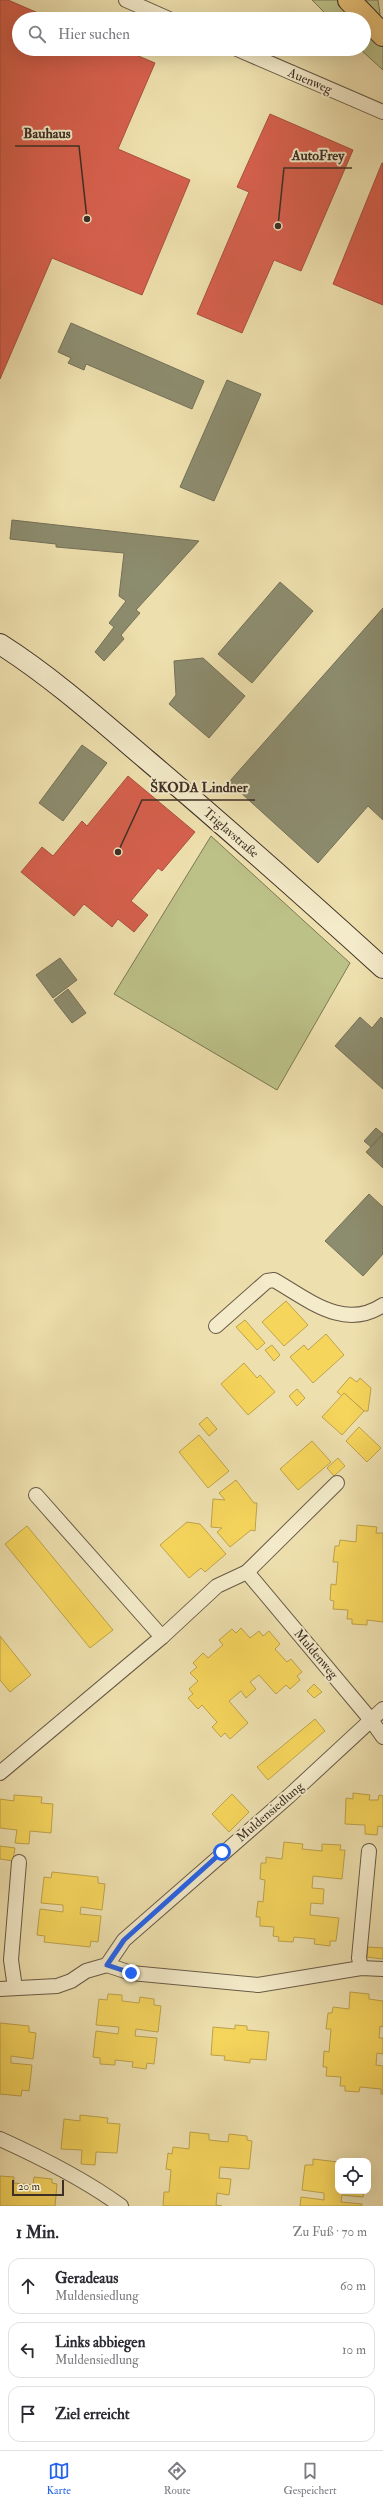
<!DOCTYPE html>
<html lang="de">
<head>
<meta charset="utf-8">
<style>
	body { margin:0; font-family:"IM FELL Double Pica",serif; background:#f7f7f7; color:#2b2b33 }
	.controls { position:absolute; right:12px; bottom:12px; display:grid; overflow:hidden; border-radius:8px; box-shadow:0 4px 16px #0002 }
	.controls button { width:36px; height:36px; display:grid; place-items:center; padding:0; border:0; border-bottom:1px solid #e1e1e2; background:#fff; color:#2b2b33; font:20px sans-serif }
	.scale { position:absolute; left:12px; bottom:10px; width:52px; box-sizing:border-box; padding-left:4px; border:2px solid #3d2f25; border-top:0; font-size:11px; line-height:14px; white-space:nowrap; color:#3d2f25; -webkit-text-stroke:3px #f4ebca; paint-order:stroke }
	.stop { position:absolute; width:12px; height:12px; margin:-9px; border:3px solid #2563eb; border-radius:50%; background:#fff }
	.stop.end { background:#2563eb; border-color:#fff; box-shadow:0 1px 4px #0008 }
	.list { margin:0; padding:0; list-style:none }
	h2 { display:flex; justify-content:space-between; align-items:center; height:52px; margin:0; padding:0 16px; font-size:17px }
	h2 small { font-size:13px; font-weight:400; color:#7c7c81 }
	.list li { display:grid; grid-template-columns:26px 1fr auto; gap:12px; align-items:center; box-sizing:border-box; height:56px; margin:0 8px 8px; padding:0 8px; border:1px solid #e1e1e2; border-radius:12px }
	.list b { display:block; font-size:15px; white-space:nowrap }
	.list p { margin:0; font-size:13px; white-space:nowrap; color:#7c7c81 }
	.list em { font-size:13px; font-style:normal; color:#7c7c81 }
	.icon { flex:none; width:22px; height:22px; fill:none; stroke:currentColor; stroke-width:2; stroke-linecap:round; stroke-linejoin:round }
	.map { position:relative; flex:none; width:383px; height:2206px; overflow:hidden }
	.search { position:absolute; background:#fff; box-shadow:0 4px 16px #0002; left:12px; right:12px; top:12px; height:44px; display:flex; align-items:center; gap:10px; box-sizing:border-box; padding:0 14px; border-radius:22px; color:#7c7c81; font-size:15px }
	.sheet { height:244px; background:#fff }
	nav { display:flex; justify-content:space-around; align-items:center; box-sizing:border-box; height:56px; border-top:1px solid #e1e1e2; background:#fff; font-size:11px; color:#7c7c81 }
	nav a { display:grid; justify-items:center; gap:2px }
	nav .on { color:#2563eb }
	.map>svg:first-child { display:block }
	.green { fill:#bcc188; stroke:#7c7856 }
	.homes { fill:#f6d55c; stroke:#bea34c }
	.shops { fill:#d6604d; stroke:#a85141 }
	.industry { fill:#8c8c6e; stroke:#747058 }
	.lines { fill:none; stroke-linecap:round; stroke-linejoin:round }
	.street-casing { stroke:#695b47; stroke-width:16 }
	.secondary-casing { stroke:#3d2f25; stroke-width:22 }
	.primary-casing { stroke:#3d2f25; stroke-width:24 }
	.street { stroke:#f4ebca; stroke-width:14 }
	.secondary { stroke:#f4ebca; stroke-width:20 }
	.primary { stroke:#e7c077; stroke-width:22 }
	.route { stroke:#2563eb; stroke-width:5 }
	.labels { text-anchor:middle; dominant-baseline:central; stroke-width:4; stroke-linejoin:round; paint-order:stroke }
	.street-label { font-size:13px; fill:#3d2f25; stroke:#f4ebca }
	.leader { fill:none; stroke:#3d2f25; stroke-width:1.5 }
	.callout-dot { fill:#3d2f25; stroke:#f4ebca; stroke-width:1.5 }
	.callout-label { font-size:14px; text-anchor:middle; font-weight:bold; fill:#3d2f25; stroke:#f4ebca; stroke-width:4; stroke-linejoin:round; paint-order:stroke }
</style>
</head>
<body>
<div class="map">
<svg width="383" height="2206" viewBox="0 0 383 2206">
	<rect width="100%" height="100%" fill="#eee0ae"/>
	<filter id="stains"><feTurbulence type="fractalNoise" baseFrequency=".005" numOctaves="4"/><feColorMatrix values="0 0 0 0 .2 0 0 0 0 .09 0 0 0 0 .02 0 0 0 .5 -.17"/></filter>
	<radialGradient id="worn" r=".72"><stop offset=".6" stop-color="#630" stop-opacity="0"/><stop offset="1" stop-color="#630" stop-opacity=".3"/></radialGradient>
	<g class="green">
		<polygon points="312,0 338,0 357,19 331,19"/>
		<polygon points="360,0 378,0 380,14 378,16"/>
		<polygon points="364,26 383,46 383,70 360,49 364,49"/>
		<polygon points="211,836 350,963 277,1090 114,994"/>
	</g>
	<g class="homes">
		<polygon points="286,1301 308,1325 284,1346 262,1322"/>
		<polygon points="245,1320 265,1343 257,1350 236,1327"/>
		<polygon points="326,1334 344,1355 313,1383 290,1357 304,1345 308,1350"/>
		<polygon points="272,1345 280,1355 274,1361 265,1350"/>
		<polygon points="244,1363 257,1378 260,1375 275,1392 248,1415 221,1384"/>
		<polygon points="350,1377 357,1382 360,1378 371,1388 368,1411 364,1411 344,1393 342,1396 337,1392"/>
		<polygon points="297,1389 305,1398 297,1406 289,1396"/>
		<polygon points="344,1393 364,1411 342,1435 322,1417"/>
		<polygon points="207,1417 217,1429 209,1436 199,1424"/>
		<polygon points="359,1427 381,1448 367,1462 346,1441"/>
		<polygon points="199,1435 229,1471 208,1488 179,1452"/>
		<polygon points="312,1441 331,1462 298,1490 280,1469"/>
		<polygon points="338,1458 345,1466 334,1476 327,1468"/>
		<polygon points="236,1480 254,1503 257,1503 255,1531 251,1530 230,1547 217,1532 222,1528 211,1527 213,1499 225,1500 219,1493"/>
		<polygon points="187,1522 200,1524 226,1554 205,1572 201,1568 189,1578 160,1545"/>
		<polygon points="357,1525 377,1527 376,1533 383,1533 383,1622 367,1620 367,1625 352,1624 352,1619 347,1619 348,1610 333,1609 334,1601 330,1600 331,1584 336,1585 338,1562 333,1562 335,1546 339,1546 340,1540 356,1542"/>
		<polygon points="27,1526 113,1630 90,1648 5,1544"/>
		<polygon points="241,1628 250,1638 259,1631 263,1636 269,1631 280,1644 275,1649 287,1662 291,1659 302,1672 297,1676 300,1680 290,1689 286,1685 276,1694 259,1675 250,1682 256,1689 246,1698 241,1691 229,1701 248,1723 230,1739 225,1733 221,1737 212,1727 217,1722 202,1705 198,1709 188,1698 193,1694 189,1689 198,1681 190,1673 197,1667 193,1663 203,1653 208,1658 223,1645 219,1640 232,1629 236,1633"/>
		<polygon points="0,1636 31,1675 10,1692 0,1680"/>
		<polygon points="314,1684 322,1692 314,1698 307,1691"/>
		<polygon points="315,1719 325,1731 268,1780 257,1767"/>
		<polygon points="353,1793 370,1795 369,1800 378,1800 379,1795 383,1796 383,1827 378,1826 377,1835 365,1834 365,1825 345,1824 346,1798 353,1799"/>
		<polygon points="232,1794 249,1812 229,1832 212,1814"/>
		<polygon points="14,1795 42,1797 41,1803 53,1804 51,1833 30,1831 29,1844 15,1843 17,1830 0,1828 0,1799 14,1801"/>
		<polygon points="284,1842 303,1844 302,1849 322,1851 322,1844 341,1845 340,1850 345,1850 342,1879 313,1876 312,1888 324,1889 323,1904 311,1903 310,1915 339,1918 336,1941 330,1941 330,1946 314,1944 315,1939 294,1937 293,1942 278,1941 279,1937 273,1936 274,1927 260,1926 260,1917 256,1917 258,1901 263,1902 265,1880 260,1879 261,1863 266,1863 266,1857 282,1859"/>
		<polygon points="0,1846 15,1848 13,1861 0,1859"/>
		<polygon points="52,1872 98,1877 98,1883 105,1884 102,1910 81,1907 80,1914 101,1916 98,1942 91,1941 90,1947 44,1942 45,1936 37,1935 40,1909 63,1912 63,1905 41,1903 44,1877 51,1878"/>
		<polygon points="368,1947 383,1948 383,1959 367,1957"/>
		<polygon points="350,1992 369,1994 369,1999 383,2001 383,2027 380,2026 379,2038 383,2038 383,2054 377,2053 376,2065 383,2066 383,2094 381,2094 381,2089 360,2087 359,2092 345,2091 345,2086 340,2086 341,2077 326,2076 327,2067 323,2067 324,2051 329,2052 331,2029 326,2029 328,2013 332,2013 333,2007 349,2009"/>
		<polygon points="108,1994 122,1995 122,2001 139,2003 140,1997 154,1999 154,2005 161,2006 158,2032 136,2029 135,2036 157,2038 154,2064 147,2063 146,2069 132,2067 133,2062 115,2060 115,2065 100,2064 100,2058 93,2057 96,2031 118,2034 119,2027 96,2025 99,1999 107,2000"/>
		<polygon points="0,2023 29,2026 29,2032 36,2033 33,2059 11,2056 11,2063 32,2065 29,2091 22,2090 21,2096 0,2094"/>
		<polygon points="235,2025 247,2026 247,2030 269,2032 266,2060 250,2059 250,2063 224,2060 225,2056 211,2055 213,2027 235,2029"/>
		<polygon points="80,2115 108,2118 107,2123 120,2124 117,2153 96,2152 95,2165 81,2164 82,2150 61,2149 64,2119 80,2121"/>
		<polygon points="190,2132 209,2134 209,2140 228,2142 229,2134 247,2136 247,2140 252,2141 249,2169 220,2167 219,2178 231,2179 229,2195 217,2193 216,2205 222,2206 163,2206 164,2192 169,2192 171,2170 166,2169 168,2153 172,2154 173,2147 189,2149"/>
		<polygon points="313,2159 338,2162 338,2191 364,2191 363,2197 342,2195 341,2202 362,2204 362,2206 300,2206 301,2197 324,2200 324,2193 302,2190 305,2165 313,2165"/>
		<polygon points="0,2176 14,2177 14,2183 33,2185 34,2177 52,2179 52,2183 57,2184 55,2206 0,2206"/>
	</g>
	<g class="shops">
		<polygon points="0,0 8,0 52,19 19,19 19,49 122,49 155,63 118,149 190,180 142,295 52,258 0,379"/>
		<polygon points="270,114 353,150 301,271 274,260 242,333 197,314 249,192 237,187"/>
		<polygon points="382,163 383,163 383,305 333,284"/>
		<polygon points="128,776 195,832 162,871 158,868 131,901 148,915 134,932 118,919 112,927 84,904 74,916 21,872 42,847 53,856 82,821 87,826"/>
	</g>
	<g class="industry">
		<polygon points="71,323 204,381 192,409 86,364 84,370 68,363 71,358 58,352"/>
		<polygon points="227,380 261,394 214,501 180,487"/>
		<polygon points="12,520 199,541 136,610 140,613 121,635 124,639 104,661 95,652 114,627 109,623 126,601 119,596 124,553 56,547 56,544 10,539"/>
		<polygon points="280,582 313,611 252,683 218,654"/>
		<polygon points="383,608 383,820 368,806 318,863 229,782"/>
		<polygon points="203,658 245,696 209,738 169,704 176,695 174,661"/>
		<polygon points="82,745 107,763 63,821 39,803"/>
		<polygon points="60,958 77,980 53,998 36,975"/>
		<polygon points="68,989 86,1013 72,1023 54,1000"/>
		<polygon points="360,1017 372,1028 381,1017 383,1019 383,1089 335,1046"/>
		<polygon points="376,1128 383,1134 371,1147 364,1141"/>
		<polygon points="383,1134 383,1168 366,1152"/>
		<polygon points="369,1194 383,1207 383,1254 363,1276 325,1241"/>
	</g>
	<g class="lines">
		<defs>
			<g id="street">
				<polyline points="126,0 169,19"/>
				<polyline points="237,49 383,112"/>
				<path d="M216,1326L267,1281L274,1280C309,1300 344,1331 383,1305"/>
				<polyline points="36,1495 162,1637"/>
				<polyline points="247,1572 371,1720 383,1737"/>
				<polyline points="0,1773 162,1637 217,1586 247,1572 337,1483"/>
				<polyline points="107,1965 131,1973 258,1985 361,1968 383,1969"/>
				<polyline points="361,1968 359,1958 369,1851"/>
				<polyline points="15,1988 11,1960 19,1862"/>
				<polyline points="0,1989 57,1986 71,1981 86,1971 107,1965 124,1940 289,1796 383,1709"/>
				<path d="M0,2139C42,2158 84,2179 121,2206"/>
			</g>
			<path id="secondary" d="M0,644C52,677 100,720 147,760C227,828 306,898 383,968"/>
			<polyline id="primary" points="349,0 383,35"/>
		</defs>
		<use href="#street" class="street-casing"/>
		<use href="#secondary" class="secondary-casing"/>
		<use href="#primary" class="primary-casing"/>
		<use href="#street" class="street"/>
		<use href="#secondary" class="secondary"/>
		<use href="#primary" class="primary"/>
	</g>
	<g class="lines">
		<polyline class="route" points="131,1973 107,1965 124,1940 222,1852"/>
	</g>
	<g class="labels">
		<g class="street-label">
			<text transform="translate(310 81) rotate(23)">Auenweg</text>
			<text transform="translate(231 833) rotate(41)">Triglavstraße</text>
			<text transform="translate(316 1654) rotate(50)">Muldenweg</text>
			<text transform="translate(270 1812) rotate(-41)">Muldensiedlung</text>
		</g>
	</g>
	<path class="leader" d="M87 219L79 146H15M278 226L284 168H352M118 852L142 800H255"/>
	<g class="callout-dot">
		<circle cx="87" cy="219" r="4"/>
		<circle cx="278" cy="226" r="4"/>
		<circle cx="118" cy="852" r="4"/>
	</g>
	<g class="callout-label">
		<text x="47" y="138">Bauhaus</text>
		<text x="318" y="160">AutoFrey</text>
		<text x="199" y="792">ŠKODA Lindner</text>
	</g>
	<rect width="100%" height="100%" filter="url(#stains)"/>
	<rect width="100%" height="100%" fill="url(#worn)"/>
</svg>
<div class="controls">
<button><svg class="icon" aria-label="locate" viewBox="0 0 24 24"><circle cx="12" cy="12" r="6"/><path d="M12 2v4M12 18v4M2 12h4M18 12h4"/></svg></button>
</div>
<div class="scale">20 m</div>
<div class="stop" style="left:222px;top:1852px"></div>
<div class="stop end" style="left:131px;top:1973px"></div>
<div class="search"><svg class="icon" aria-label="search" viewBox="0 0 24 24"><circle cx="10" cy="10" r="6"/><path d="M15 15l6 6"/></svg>Hier suchen</div>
</div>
<section class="sheet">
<h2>1 Min.<small>Zu Fuß · 70 m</small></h2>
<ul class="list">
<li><svg class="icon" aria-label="ahead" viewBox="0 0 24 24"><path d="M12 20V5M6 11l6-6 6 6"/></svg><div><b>Geradeaus</b><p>Muldensiedlung</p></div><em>60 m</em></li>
<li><svg class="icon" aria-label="left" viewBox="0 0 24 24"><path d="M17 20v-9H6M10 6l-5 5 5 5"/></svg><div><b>Links abbiegen</b><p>Muldensiedlung</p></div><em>10 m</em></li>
<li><svg class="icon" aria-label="arrive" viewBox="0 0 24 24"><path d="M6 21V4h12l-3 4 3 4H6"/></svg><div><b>Ziel erreicht</b></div></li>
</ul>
</section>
<nav>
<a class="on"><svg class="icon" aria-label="map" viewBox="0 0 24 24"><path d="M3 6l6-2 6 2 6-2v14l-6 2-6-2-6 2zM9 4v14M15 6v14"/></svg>Karte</a>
<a><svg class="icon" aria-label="directions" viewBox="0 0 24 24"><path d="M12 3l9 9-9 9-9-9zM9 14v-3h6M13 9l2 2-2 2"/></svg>Route</a>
<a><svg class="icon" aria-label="saved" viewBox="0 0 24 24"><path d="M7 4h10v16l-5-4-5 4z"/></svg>Gespeichert</a>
</nav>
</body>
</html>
